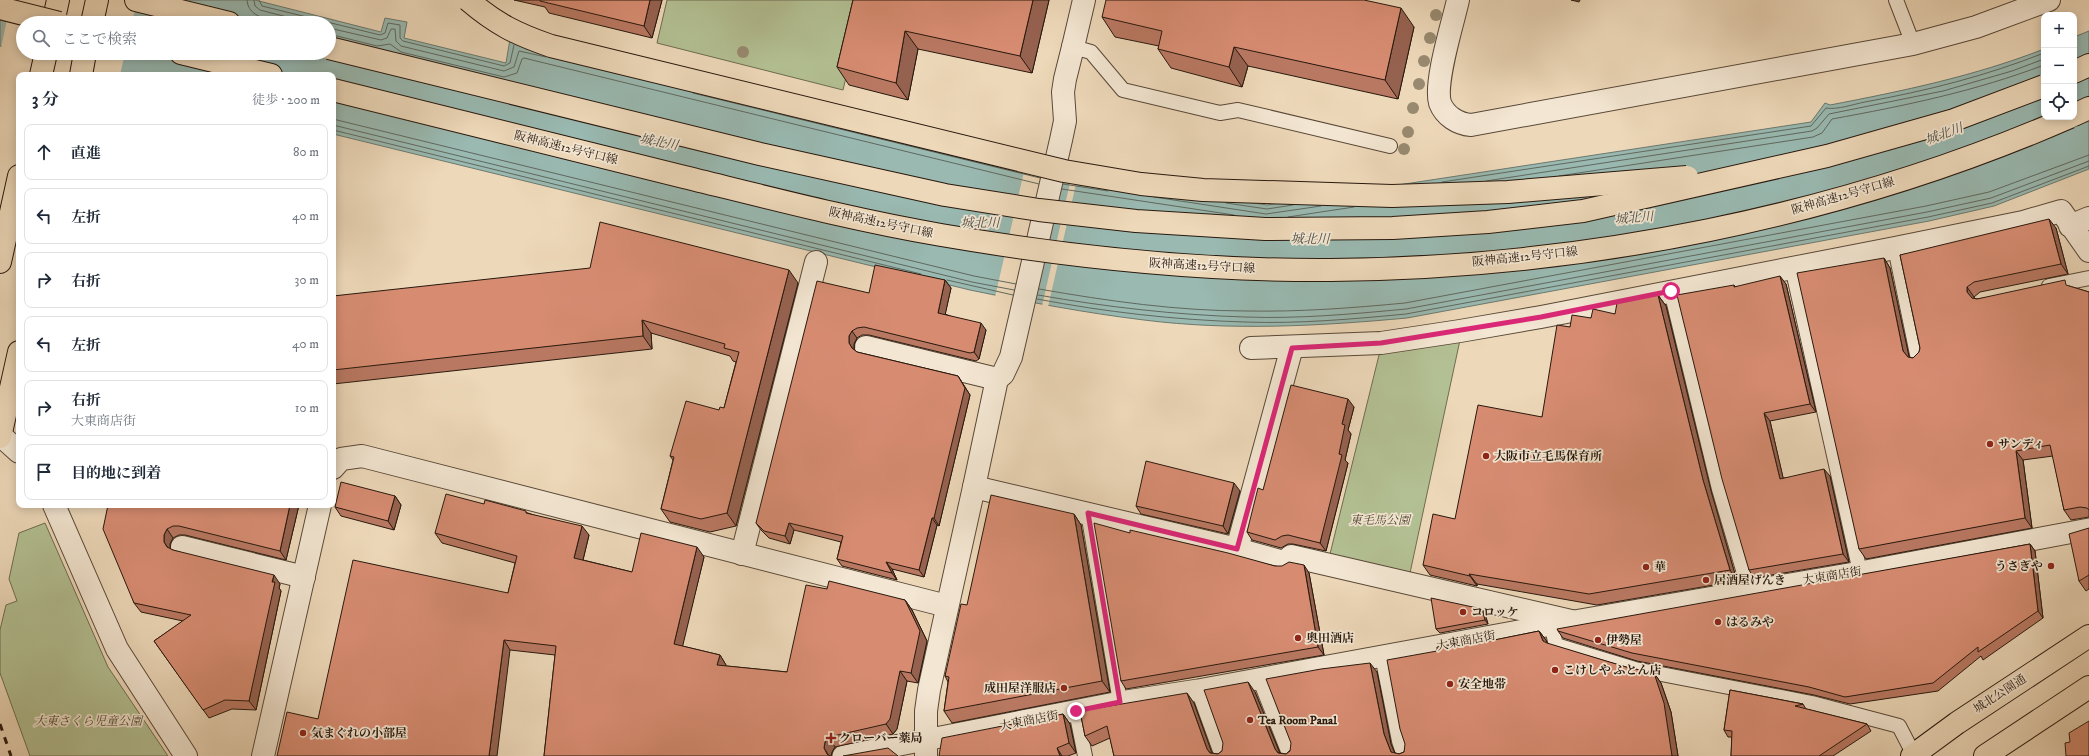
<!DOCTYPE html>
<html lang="ja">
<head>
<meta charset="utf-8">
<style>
	body { margin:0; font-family:"IM FELL DW Pica","Noto Serif JP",serif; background:#f2f2f3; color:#1f2937 }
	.controls { position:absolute; right:12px; top:12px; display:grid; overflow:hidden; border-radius:8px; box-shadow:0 2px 10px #0003 }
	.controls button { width:36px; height:36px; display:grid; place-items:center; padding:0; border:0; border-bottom:1px solid #e0e1e3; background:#fff; color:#1f2937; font:20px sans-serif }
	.stop { position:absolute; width:12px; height:12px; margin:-9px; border:3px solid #db2777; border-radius:50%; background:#fff }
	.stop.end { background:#db2777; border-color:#fff; box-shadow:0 1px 4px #0008 }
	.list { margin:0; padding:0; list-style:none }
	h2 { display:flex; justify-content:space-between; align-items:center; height:52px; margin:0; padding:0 16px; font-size:17px }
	h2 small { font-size:13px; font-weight:400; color:#747a83 }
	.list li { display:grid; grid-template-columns:26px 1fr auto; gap:12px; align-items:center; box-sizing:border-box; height:56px; margin:0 8px 8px; padding:0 8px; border:1px solid #e0e1e3; border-radius:8px }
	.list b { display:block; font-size:15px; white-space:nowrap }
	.list p { margin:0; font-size:13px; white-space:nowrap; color:#747a83 }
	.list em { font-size:13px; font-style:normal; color:#747a83 }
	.icon { flex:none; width:22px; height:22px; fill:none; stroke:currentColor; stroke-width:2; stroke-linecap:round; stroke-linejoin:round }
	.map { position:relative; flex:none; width:2089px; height:756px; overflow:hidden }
	.search { position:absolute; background:#fff; box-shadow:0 2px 10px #0003; left:16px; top:16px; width:320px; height:44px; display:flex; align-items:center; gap:10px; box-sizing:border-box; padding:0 14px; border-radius:22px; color:#747a83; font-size:15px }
	.panel { position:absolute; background:#fff; box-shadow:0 2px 10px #0003; left:16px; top:72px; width:320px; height:436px; border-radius:8px }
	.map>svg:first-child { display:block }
	.green { fill:#b3c093; stroke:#6e6c50 }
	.water { fill:#99b9b1; stroke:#6c796f }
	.pier { fill:#edd8b9 }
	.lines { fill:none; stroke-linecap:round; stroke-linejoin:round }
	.shore { stroke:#60685f; stroke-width:1 }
	.service-casing { stroke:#594838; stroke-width:16 }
	.pedestrian-casing { stroke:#594838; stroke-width:23 }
	.minor-casing { stroke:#594838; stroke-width:24 }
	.tertiary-casing { stroke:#594838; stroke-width:24 }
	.primary-casing { stroke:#28180d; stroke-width:24 }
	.motorway-casing { stroke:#28180d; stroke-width:24 }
	.service { stroke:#f3e6d2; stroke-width:14 }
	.pedestrian { stroke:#f3e6d2; stroke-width:21 }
	.minor { stroke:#f3e6d2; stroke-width:22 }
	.tertiary { stroke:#f3e6d2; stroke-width:22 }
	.primary { stroke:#edd8b9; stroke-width:22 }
	.motorway { stroke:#edd8b9; stroke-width:22 }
	.rail { stroke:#28180d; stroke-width:3; stroke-dasharray:7 7; stroke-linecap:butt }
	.motorway-bridge-casing { stroke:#28180d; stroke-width:24; stroke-linecap:butt }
	.motorway-bridge { stroke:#edd8b9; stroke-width:22 }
	.tree { fill:#988a70 }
	.wall { fill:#b97862; stroke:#28180d }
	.shaded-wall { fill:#966250; stroke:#28180d }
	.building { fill:#d78c72; stroke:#28180d }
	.route { stroke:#db2777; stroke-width:5 }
	.poi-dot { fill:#8f2418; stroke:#f3e6d2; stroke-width:1.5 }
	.labels { text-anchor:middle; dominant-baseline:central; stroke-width:3.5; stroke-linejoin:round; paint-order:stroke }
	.street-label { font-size:12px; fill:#28180d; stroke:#f3e6d2 }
	.poi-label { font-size:12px; font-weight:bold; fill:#28180d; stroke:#f3e6d2; text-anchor:start }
	.park-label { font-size:12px; font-style:italic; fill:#524a35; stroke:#f3e6d2 }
	.water-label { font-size:13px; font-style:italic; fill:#505046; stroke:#f3e6d2 }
</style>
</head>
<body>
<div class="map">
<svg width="2089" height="756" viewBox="0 0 2089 756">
	<rect width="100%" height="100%" fill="#edd8b9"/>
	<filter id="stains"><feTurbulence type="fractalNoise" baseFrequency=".005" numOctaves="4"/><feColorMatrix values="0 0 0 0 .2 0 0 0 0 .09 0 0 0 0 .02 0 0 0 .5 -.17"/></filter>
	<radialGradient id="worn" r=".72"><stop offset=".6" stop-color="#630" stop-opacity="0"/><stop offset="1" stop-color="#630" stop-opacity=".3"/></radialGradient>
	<g class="green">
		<polygon points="667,0 864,0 843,90 657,43"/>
		<polygon points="1460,340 1410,573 1330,554 1380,351"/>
		<polygon points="45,523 108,667 168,756 30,756 0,673 0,630 6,605 17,601 9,579 19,533"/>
	</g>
	<path class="water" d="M0,0H255L381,32L385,18L407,22L404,38L506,63L510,39L1070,176L1267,205L1811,122L1825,103L1830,105C1903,91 1975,76 2044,49V117H2074V37L2089,31V169L1994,206L1929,221L1407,318C1320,326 1231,331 1144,320C1086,313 1028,302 970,290L333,134V75H116L28,53H329V23H23V52L0,46Z"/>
	<g class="pier">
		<polygon points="11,0 137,0 132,23 23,23 23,53 25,53 23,54 1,48"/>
		<polygon points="26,53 125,53 120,75 108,75 28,55"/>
		<polygon points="1026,163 1062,172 1032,305 995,297"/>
		<polygon points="1072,174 1078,175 1048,307 1042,306"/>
	</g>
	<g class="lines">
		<g class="shore">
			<path d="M247,0C248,19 271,19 285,23"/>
			<polyline points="254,0 255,6 260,10 310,23"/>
			<polyline points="259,0 262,6 380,35 385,33 388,23 400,25 400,38 403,41 504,66 510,63 514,45"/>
			<polyline points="329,28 381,40 387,38 391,29 395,29 396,41 401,46 504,71 514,67 519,51 546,57"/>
			<polyline points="329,34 377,46 390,44 401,52 504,77 517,73 522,59 524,58 1039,184"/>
			<polyline points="693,93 1040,178"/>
			<polyline points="333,119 974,276 1016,284"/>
			<polyline points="333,125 972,282 1014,290"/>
			<polyline points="333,130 921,274"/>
			<path d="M1559,176L1813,137L1822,133L1832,119C1904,106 1976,91 2044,65"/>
			<polyline points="1486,181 1812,131 1817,128 1829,114 1943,91 2012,71 2044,59"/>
			<path d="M1442,182L1811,126L1826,108C1838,110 1854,104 1865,102C1926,91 1986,76 2044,53"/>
			<polyline points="1063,184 1108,191"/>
			<polyline points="1062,189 1234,215"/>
			<polyline points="1154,197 1266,214 1321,206"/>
			<polyline points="1226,203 1267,209 1293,205"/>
			<polyline points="1288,217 1354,207"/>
			<polyline points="947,280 1013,295"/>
			<path d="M1039,289C1108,301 1177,311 1247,311C1300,312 1352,308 1405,303L1926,206L1989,192L2089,155"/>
			<path d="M1038,295C1106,307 1176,315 1245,317C1299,319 1353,314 1406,309L1927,212L1991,198L2089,161"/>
			<path d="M1037,299C1106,312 1175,320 1245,322C1299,324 1353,319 1406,314L1928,217L1992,203L2089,166"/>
		</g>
		<defs>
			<g id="service">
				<polyline points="1896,0 1913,44"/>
				<polyline points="1073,47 1091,52 1123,90 1220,113 1238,110 1390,146"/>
				<polyline points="1895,248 1918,359"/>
				<polyline points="1792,267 1860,572"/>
				<polyline points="2049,286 2089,278"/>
				<polyline points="1671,291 1719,489 1749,590"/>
				<polyline points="1088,513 1120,702"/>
				<polyline points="1551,625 1556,645 1635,669 1812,703 1899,726 1914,755"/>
				<polyline points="1382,656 1399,741 1404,756"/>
				<polyline points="1259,678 1290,756"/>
				<polyline points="1198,690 1222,756"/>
				<polyline points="1076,711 1085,756"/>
			</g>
			<polyline id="pedestrian" points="843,756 1120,702 1198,690 1551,625 1860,572 2089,529"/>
			<g id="minor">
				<polyline points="1073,47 1065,79 1063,92 1065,121 1061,140 1011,357 1003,374 997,379 974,487 1237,549 1284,562 1291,556 1571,621"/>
				<polyline points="2070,226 2089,218"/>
				<polyline points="866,347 997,379"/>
				<polyline points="1251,348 1381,343 1460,331 1541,317 1895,248 2023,222 2061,211 2089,251"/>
				<polyline points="0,435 19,452"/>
				<polyline points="333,468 341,459 362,456 947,606"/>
				<polyline points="54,505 117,649 186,756"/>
				<polyline points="182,547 304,577"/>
				<polyline points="1237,549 1292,347"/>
				<polyline points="742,554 816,262"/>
				<polyline points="263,756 320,505"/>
			</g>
			<g id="tertiary">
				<path d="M1458,0C1453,23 1434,82 1440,103C1445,116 1458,124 1471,125L1913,44L1976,27L2049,0"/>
				<polyline points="1073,47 1084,0"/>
				<polyline points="926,756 926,711 929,690 974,487"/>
			</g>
			<g id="primary">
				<polyline points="53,23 58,0"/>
				<polyline points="92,23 97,0"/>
				<polyline points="41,75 46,53"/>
				<polyline points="81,75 85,53"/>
				<polyline points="0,262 19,176"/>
				<polyline points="0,437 19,352"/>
				<polyline points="1912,756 1957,723 2089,636"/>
				<polyline points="1985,756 2089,687"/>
			</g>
			<g id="motorway">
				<polyline points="136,0 229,23"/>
				<polyline points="181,53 271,75"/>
				<polyline points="2074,72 2089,65"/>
				<polyline points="2074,115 2089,108"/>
			</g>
		</defs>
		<use href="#service" class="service-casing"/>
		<use href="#pedestrian" class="pedestrian-casing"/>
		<use href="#minor" class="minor-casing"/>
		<use href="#tertiary" class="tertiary-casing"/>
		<use href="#primary" class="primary-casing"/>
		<use href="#motorway" class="motorway-casing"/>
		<use href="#service" class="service"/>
		<use href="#pedestrian" class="pedestrian"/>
		<use href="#minor" class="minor"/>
		<use href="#tertiary" class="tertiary"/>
		<use href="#primary" class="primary"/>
		<use href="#motorway" class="motorway"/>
		<polyline class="rail" points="0,724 11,756"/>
		<defs>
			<g id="motorway-bridge">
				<path d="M468,0C496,24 516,34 551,46L1064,171L1141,184L1203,190L1392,196L1508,192L1687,177"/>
				<polyline points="0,8 59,23"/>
				<polyline points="329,48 760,154 945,195 1039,210 1136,221 1265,229 1393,228 1488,222 1583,211 1827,156 1954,120 2044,86"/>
				<path d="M333,90C449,119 564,147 680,176C766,197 853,220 941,235C1070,257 1200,271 1331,270C1581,268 1841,217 2070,117"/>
			</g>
		</defs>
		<use href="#motorway-bridge" class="motorway-bridge-casing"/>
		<use href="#motorway-bridge" class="motorway-bridge"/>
	</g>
	<g class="tree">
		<circle cx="1436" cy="15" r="6"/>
		<circle cx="1430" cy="38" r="6"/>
		<circle cx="743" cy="52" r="6"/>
		<circle cx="1424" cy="61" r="6"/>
		<circle cx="1419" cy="84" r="6"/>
		<circle cx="1413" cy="108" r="6"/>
		<circle cx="1408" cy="132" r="6"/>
		<circle cx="1404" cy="149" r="6"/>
	</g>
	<g class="wall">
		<polygon points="514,0 662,0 652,38 549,13 545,7"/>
		<polygon points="853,0 1049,0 1032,73 918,49 908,100 849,85 837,67"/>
		<polygon points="1571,0 1580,0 1579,2"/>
		<polygon points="1102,17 1414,27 1398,99 1248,66 1242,87 1171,68 1158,49 1159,46 1115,37"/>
		<polygon points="2056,228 2068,274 1980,292 1974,297 1974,298 1977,299 2069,286 2089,292 2089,517 2071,520 2064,510 2053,456 2023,460 2032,528 1866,559 1859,549 1884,258 1890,268 1909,357 1913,358 1919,352 1920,348 1900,255"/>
		<polygon points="945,280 951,288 945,314 986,330 979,359 976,361 869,335 862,335 857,338 854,344 854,350 857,352 958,376 970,395 939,526 937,525 924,577 892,569 897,580 842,566 837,559 841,542 794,530 790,544 769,538 761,530 756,523 869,293"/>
		<polygon points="798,283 736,526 710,532 670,522 661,509 673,460 670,456 719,410 724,408 736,362 733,361 730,356 651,333 652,349 333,384 333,296"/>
		<polygon points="1786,284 1816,412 1770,421 1783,478 1830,476 1849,562 1754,578 1749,570 1734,285 1735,287"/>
		<polygon points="1658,295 1666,306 1711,491 1737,581 1597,605 1477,584 1477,586 1430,575 1423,565 1542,417 1570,327 1591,318 1615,314"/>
		<polygon points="1354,407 1348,430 1351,434 1345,460 1348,463 1326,551 1293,544 1288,544 1281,548 1252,540 1247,532 1263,490"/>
		<polygon points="1240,491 1228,534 1141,514 1136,506"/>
		<polygon points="395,496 401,505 394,530 341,516 335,507"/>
		<polygon points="484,504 528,513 589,535 583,560 632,572 704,557 682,646 720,655 726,665 726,666 787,672 827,589 905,600 912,610 927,641 918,683 907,681 897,729 893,734 835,747 832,752 831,756 544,756 555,655 510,650 318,719 508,593 515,563 442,543 435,533"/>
		<polygon points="107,505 299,505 286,560 185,535 179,535 173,538 170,544 170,549 173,550 280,584 279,588 281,591 256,710 232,709 209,718 154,641 183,621 141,612 134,603"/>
		<polygon points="1074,514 1081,525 1110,692 952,723 944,711 948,682 945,676 967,605"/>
		<polygon points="2089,528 2089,589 2086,591 2079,581"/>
		<polygon points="1130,533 1275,566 1309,573 1324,655 1126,689 1121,681"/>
		<polygon points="2030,544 2035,551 2043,618 1983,660 1981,656 1938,691 1850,704 1814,695 1637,661 1563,638 1558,631"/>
		<polygon points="1482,609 1485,614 1488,624 1440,633 1436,629"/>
		<polygon points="1539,631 1546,640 1547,644 1626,667 1654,673 1661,683 1671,712 1678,756 1114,756 1110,738 1092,746 1085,736 1080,711 1194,703 1212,753 1218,754 1222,751 1255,692 1280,753 1286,754 1377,672 1391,744 1395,753 1399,754 1404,752 1437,651 1488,638 1490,641"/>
		<polygon points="1730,690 1803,704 1806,709 1867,724 1871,731 1833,756 1731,756 1732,737 1728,737 1724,730"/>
		<polygon points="1063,714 1070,724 1076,753 1068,756 939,756"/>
	</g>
	<g class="shaded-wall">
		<polygon points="650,0 662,0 652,38 644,26"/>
		<polygon points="1033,0 1049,0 1032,73 1020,56"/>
		<polygon points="1401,8 1414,27 1398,99 1385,80"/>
		<polygon points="905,31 918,49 908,100 896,83"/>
		<polygon points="1234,47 1248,66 1242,87 1229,67"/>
		<polygon points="2049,219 2056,228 2068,274 2061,264"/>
		<polygon points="1884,258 1890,268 1910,361 1903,351"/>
		<polygon points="789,270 798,283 736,526 727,513"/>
		<polygon points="1780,276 1786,284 1816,412 1810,404"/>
		<polygon points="945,280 951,288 944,320 938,313"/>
		<polygon points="1967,287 1974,297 1974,302 1967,292"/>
		<polygon points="1658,295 1666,306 1711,491 1737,581 1730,570 1703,480"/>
		<polygon points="642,320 651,333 652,349 643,336"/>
		<polygon points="981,323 986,330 979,359 974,352"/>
		<polygon points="852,331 857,338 854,344 854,351 849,343 849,336"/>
		<polygon points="958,376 970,395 939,526 934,518"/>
		<polygon points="1348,399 1354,407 1348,430 1351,434 1345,460 1348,463 1326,551 1320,543 1339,454 1342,424"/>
		<polygon points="1764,413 1770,421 1785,486 1780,479"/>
		<polygon points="2016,451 2023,460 2032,528 2025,518"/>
		<polygon points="1824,469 1830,476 1849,562 1843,554"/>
		<polygon points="1234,483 1240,491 1228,534 1223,526"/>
		<polygon points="395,496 401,505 394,530 388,521"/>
		<polygon points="290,505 299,505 286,560 280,551"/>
		<polygon points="1074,514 1081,525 1110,692 1102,681"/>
		<polygon points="932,518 937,525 924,577 919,570"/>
		<polygon points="789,523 794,530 790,544 785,536"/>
		<polygon points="582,526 589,535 581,568 574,558"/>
		<polygon points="167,529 173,538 170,544 170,551 164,542 164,535"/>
		<polygon points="2030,544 2035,551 2043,618 2038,611"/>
		<polygon points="697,547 704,557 681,653 674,644"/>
		<polygon points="886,562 892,569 897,580 892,573"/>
		<polygon points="1304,565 1309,573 1324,655 1318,647"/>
		<polygon points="1469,574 1477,584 1477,586 1470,576"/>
		<polygon points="274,575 280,584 279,588 281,591 256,710 249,701"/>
		<polygon points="905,600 912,610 927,641 918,683 911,673"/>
		<polygon points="1482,609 1485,614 1488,624 1485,620"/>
		<polygon points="1539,631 1546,640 1550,651 1543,641"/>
		<polygon points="504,640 510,650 497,756 489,756"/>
		<polygon points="720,655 726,665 724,675 717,665"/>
		<polygon points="1370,663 1377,672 1391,744 1396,756 1391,752 1384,734"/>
		<polygon points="900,671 907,681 897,729 893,734 886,724"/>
		<polygon points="1654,673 1661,683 1671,712 1678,756 1672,756"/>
		<polygon points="1248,682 1255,692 1281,756 1275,749"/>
		<polygon points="1187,693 1194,703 1213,756 1207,749"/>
		<polygon points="1063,714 1070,724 1076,753 1069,743"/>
		<polygon points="829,737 835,747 832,752 831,756 829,756 824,748 825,742"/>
		<polygon points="1057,748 1062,756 1060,756"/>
	</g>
	<g class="building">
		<polygon points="540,0 650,0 644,26 540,1"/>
		<polygon points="853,0 1033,0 1020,56 905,31 896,83 837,67"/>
		<polygon points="1106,0 1364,0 1401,8 1385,80 1234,47 1229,67 1158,49 1162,31 1102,17"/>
		<polygon points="2049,219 2061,264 1974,282 1967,287 1967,292 1972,298 1977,299 2065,280 2066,285 2089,292 2089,510 2087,508 2080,507 2064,510 2050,445 2016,451 2025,518 1859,549 1797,273 1884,258 1903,351 1908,357 1913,358 1919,352 1920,348 1900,255"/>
		<polygon points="600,222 789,270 727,513 701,519 661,509 674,457 670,456 686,401 719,410 720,407 724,408 739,352 724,348 725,344 642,320 643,336 333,370 333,296 590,268"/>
		<polygon points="875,265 945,280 938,313 981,323 974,352 970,353 864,327 857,328 852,331 849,336 849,343 852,348 857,352 958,376 965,388 934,518 932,518 919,570 886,562 892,573 837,559 843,536 789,523 785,536 764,531 756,523 817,281 869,293"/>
		<polygon points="1780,276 1810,404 1764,413 1780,479 1824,469 1843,554 1749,570 1722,479 1677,295 1734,285 1734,287"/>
		<polygon points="1658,295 1703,480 1730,570 1589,594 1469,574 1470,576 1423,565 1433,514 1455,519 1478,405 1542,417 1557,325 1570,327 1572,315 1591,318 1593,309 1615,314 1617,303"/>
		<polygon points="1291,385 1348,399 1342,424 1345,425 1339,454 1342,455 1320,543 1288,535 1282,536 1275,540 1247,532 1258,488 1263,490"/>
		<polygon points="1146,461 1234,483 1223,526 1136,506"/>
		<polygon points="341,482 395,496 388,521 335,507"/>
		<polygon points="446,494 484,504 485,500 526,511 526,513 582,526 574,558 632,572 641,533 697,547 674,644 720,655 717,665 787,672 806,585 827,589 829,581 905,600 920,631 911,673 900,671 890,719 886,724 829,737 825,742 824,748 827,754 830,756 544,756 556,646 504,640 489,756 277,756 287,712 318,719 353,560 508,593 517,556 435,533"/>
		<polygon points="991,495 1074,514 1102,681 944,711 949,677 945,676 961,604 967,605"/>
		<polygon points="108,505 290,505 280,551 179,526 173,526 167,529 164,535 164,542 167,547 173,550 274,575 272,582 275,582 249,701 225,700 203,710 154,641 191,615 134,603 103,529"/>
		<polygon points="1094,523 1130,533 1130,530 1228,553 1275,566 1282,566 1289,562 1304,565 1318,647 1121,681"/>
		<polygon points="2089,528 2089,575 2079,581 2069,534"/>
		<polygon points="2030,544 2038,611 1978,652 1978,647 1933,683 1845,697 1809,687 1632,653 1558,631 1557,629"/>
		<polygon points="1431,598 1482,609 1485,620 1436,629"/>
		<polygon points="1539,631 1543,641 1547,643 1626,667 1654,673 1664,703 1672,756 1114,756 1107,726 1085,736 1080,711 1187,693 1207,749 1210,753 1218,754 1222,751 1223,743 1204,690 1248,682 1275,749 1278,753 1286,754 1290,751 1291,743 1266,679 1321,669 1370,663 1384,734 1391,752 1399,754 1404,752 1405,744 1400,729 1387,660 1437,651 1437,647 1488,638 1489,641"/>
		<polygon points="1730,690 1803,704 1795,706 1867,724 1819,756 1731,756 1732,731 1724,730"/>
		<polygon points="1063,714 1069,743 1057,748 1060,756 939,756 942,738"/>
		<polygon points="2089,721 2089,756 2066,756 2065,743 2070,742 2069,733"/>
		<polygon points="888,748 898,756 843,756"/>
	</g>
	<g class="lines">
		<polyline class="route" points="1076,711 1120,702 1088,513 1237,549 1292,348 1381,343 1541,317 1671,291"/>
	</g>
	<g class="poi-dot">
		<circle cx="1990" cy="444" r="4"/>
		<circle cx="1486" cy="456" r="4"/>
		<circle cx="2051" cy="566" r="4"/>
		<circle cx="1646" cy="567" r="4"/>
		<circle cx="1706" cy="580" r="4"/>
		<circle cx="1463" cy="612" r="4"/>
		<circle cx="1718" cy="622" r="4"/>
		<circle cx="1298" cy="638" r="4"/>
		<circle cx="1598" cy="640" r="4"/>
		<circle cx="1555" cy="670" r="4"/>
		<circle cx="1450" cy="684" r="4"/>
		<circle cx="1064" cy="688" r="4"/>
		<circle cx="1250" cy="720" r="4"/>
		<circle cx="303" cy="733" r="4"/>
		<path d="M829 732h4v4h4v4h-4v4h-4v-4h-4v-4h4z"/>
	</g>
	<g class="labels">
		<g class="street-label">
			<text transform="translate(566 148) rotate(14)">阪神高速12号守口線</text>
			<text transform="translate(1843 196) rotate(-16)">阪神高速12号守口線</text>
			<text transform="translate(881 223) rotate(12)">阪神高速12号守口線</text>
			<text transform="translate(1525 257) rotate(-6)">阪神高速12号守口線</text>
			<text transform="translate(1202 266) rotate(3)">阪神高速12号守口線</text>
			<text transform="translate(1832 576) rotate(-9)">大東商店街</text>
			<text transform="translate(1466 641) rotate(-11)">大東商店街</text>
			<text transform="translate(2000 694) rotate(-33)">城北公園通</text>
			<text transform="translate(1029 721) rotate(-11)">大東商店街</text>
		</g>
		<g class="poi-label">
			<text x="1998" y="444">サンディ</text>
			<text x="1494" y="456">大阪市立毛馬保育所</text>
			<text x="2043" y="566" text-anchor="end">うさぎや</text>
			<text x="1654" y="567">華</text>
			<text x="1714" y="580">居酒屋げんき</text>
			<text x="1471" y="612">コロッケ</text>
			<text x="1726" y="622">はるみや</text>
			<text x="1306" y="638">奥田酒店</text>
			<text x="1606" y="640">伊勢屋</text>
			<text x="1563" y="670">こけしや ふとん店</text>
			<text x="1458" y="684">安全地帯</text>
			<text x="1056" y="688" text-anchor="end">成田屋洋服店</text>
			<text x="1258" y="720">Tea Room Panal</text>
			<text x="311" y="733">気まぐれの小部屋</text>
			<text x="839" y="738">クローバー薬局</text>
		</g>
		<g class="park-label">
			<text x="1380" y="520">東毛馬公園</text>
			<text x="88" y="721">大東さくら児童公園</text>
		</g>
		<g class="water-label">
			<text transform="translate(1944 134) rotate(-20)">城北川</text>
			<text transform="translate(659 142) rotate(11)">城北川</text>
			<text transform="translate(1634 218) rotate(-5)">城北川</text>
			<text x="980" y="223">城北川</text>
			<text transform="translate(1310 239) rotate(1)">城北川</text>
		</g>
	</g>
	<rect width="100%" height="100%" filter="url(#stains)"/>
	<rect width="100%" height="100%" fill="url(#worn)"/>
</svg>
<div class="controls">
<button>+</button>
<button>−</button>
<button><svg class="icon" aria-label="locate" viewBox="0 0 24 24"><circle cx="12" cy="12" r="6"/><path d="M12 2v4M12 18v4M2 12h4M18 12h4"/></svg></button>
</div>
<div class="stop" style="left:1671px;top:291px"></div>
<div class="stop end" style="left:1076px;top:711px"></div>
<div class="search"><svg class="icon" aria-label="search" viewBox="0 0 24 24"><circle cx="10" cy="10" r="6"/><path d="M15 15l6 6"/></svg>ここで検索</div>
<section class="panel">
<h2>3 分<small>徒歩 · 200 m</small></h2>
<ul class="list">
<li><svg class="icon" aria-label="ahead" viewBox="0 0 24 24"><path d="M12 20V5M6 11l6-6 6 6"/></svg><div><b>直進</b></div><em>80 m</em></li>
<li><svg class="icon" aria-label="left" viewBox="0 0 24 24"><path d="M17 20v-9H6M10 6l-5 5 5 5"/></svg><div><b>左折</b></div><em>40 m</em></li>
<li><svg class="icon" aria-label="right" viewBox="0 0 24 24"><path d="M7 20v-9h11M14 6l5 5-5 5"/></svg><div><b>右折</b></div><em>30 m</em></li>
<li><svg class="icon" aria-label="left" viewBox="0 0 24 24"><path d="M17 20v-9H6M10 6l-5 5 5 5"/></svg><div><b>左折</b></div><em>40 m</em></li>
<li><svg class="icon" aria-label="right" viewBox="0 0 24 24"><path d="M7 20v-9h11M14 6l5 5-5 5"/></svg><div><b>右折</b><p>大東商店街</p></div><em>10 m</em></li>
<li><svg class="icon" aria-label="arrive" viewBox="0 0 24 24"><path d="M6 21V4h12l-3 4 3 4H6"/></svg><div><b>目的地に到着</b></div></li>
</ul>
</section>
</div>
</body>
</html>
